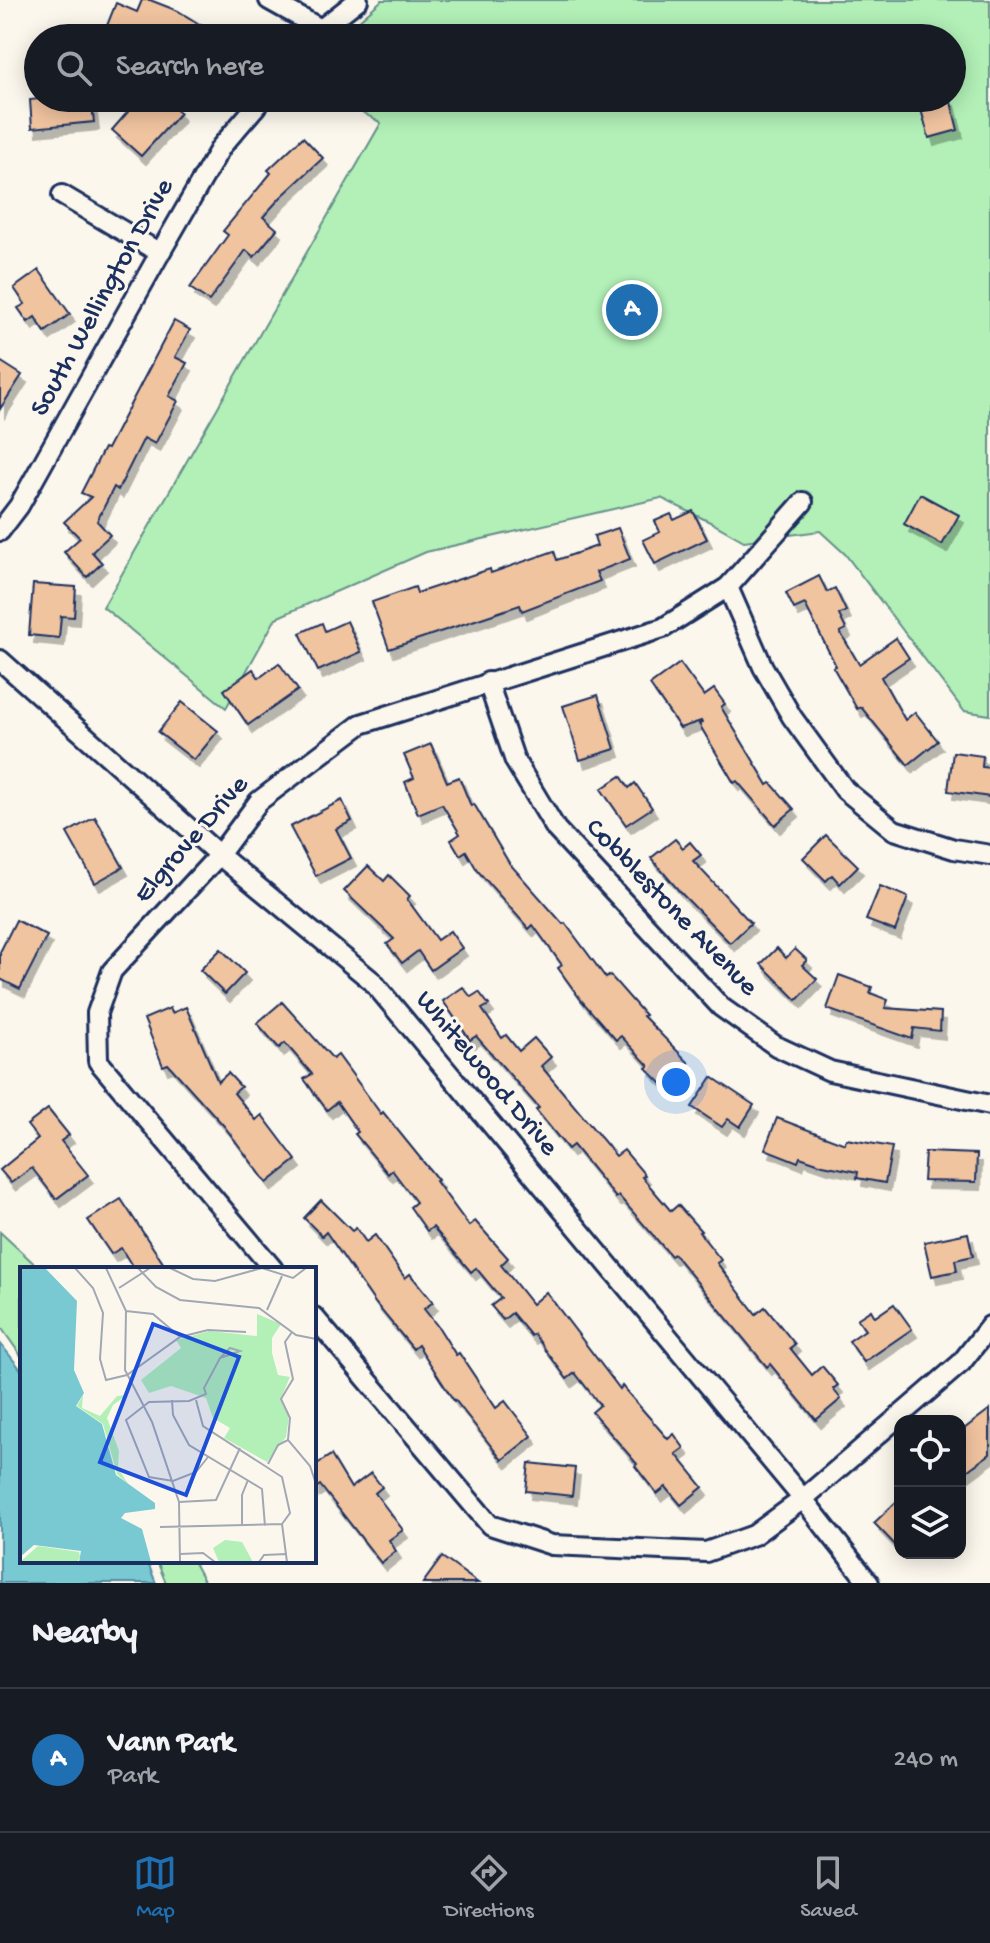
<!DOCTYPE html>
<html lang="en">
<head>
<meta charset="utf-8">
<style>
	body { margin:0; font-family:"Gochi Hand",sans-serif; background:#242831; color:#f1f3f6 }
	.controls { position:absolute; right:24px; bottom:24px; display:grid; overflow:hidden; border-radius:16px; box-shadow:0 4px 20px #0003 }
	.controls button { width:72px; height:72px; display:grid; place-items:center; padding:0; border:0; border-bottom:2px solid #363941; background:#171b24; color:#f1f3f6; font:40px sans-serif }
	.you { position:absolute; left:676px; top:1082px; width:28px; height:28px; margin:-20px; border:6px solid #fff; border-radius:50%; background:#1a73e8; box-shadow:0 0 0 12px #1a73e833 }
	.badge { display:grid; place-items:center; width:52px; height:52px; border-radius:50%; background:#1f6fb2; color:#fff; font-size:26px; font-weight:700 }
	.pin { position:absolute; translate:-50% -50%; border:4px solid #fff; box-shadow:0 2px 8px #0006 }
	.list { margin:0; padding:0; list-style:none }
	h2 { display:flex; justify-content:space-between; align-items:center; height:104px; margin:0; padding:0 32px; font-size:34px }
	h2 small { font-size:26px; font-weight:400; color:#9ea1a6 }
	.list li { display:grid; grid-template-columns:52px 1fr auto; gap:24px; align-items:center; box-sizing:border-box; height:144px; padding:0 32px; border-top:2px solid #363941 }
	.list b { display:block; font-size:30px; white-space:nowrap }
	.list p { margin:0; font-size:26px; white-space:nowrap; color:#9ea1a6 }
	.list em { font-size:26px; font-style:normal; color:#9ea1a6 }
	.icon { flex:none; width:44px; height:44px; fill:none; stroke:currentColor; stroke-width:2; stroke-linecap:round; stroke-linejoin:round }
	.map { position:relative; flex:none; width:990px; height:1583px; overflow:hidden }
	.search { position:absolute; background:#171b24; box-shadow:0 4px 20px #0003; left:24px; right:24px; top:24px; height:88px; display:flex; align-items:center; gap:20px; box-sizing:border-box; padding:0 28px; border-radius:44px; color:#9ea1a6; font-size:30px }
	.sheet { height:248px; background:#171b24 }
	nav { display:flex; justify-content:space-around; align-items:center; box-sizing:border-box; height:112px; border-top:2px solid #363941; background:#171b24; font-size:22px; color:#9ea1a6 }
	nav a { display:grid; justify-items:center; gap:4px }
	nav .on { color:#1f6fb2 }
	.map>svg:first-child { display:block }
	.green { fill:#b2f0b7; stroke:#66908a; stroke-width:2 }
	.water { fill:#78c9d2; stroke:#538ba4; stroke-width:2 }
	.building { fill:#f1c4a0; stroke:#1b2f5e; stroke-width:2; filter:url(#shadow) }
	.lines { fill:none; stroke-linecap:round; stroke-linejoin:round }
	.minor-casing { stroke:#1b2f5e; stroke-width:24 }
	.minor { stroke:#fbf7ec; stroke-width:18 }
	.labels { text-anchor:middle; dominant-baseline:central; stroke-width:6; stroke-linejoin:round; paint-order:stroke }
	.street-label { font-size:28px; fill:#1b2f5e; stroke:#fbf7ec }
	.inset-road { fill:none; stroke:#a1a7b3; stroke-width:2 }
	.view { fill:#1d4ed8; fill-opacity:0.15; stroke:#1d4ed8; stroke-width:4 }
	.inset-edge { fill:none; stroke:#1b2f5e; stroke-width:4 }
</style>
</head>
<body>
<div class="map">
<svg width="990" height="1583" viewBox="0 0 990 1583">
	<defs>
		<filter id="shadow"><feDropShadow dx="5" dy="8" stdDeviation="0" flood-color="#0004"/></filter>
	</defs>
	<rect width="100%" height="100%" fill="#fbf7ec"/>
	<filter id="ink" filterUnits="userSpaceOnUse"><feTurbulence type="fractalNoise" baseFrequency=".0125" numOctaves="2"/><feDisplacementMap in="SourceGraphic" scale="16" xChannelSelector="R" yChannelSelector="G"/><feConvolveMatrix kernelMatrix="1 2 1 2 8 2 1 2 1" color-interpolation-filters="sRGB"/></filter>
	<g filter="url(#ink)">
		<g class="green">
			<polygon points="382,0 990,0 990,715 964,711 845,554 820,531 744,541 712,523 661,498 426,552 276,618 226,708 103,607 381,123 337,98 952,98 952,38 339,38"/>
			<polygon points="0,1232 40,1269 22,1269 22,1357 0,1326"/>
			<polygon points="157,1561 193,1561 205,1583 166,1583"/>
		</g>
		<polygon class="water" points="0,1343 22,1371 22,1561 147,1561 156,1583 0,1583"/>
		<g class="building">
			<polygon points="142,0 150,0 178,11 222,38 142,38 122,30 119,38 102,38 116,3 137,12"/>
			<polygon points="46,98 63,98 64,101 91,98 94,122 32,128 30,100"/>
			<polygon points="140,98 163,98 180,113 141,156 112,130"/>
			<polygon points="950,98 958,130 929,138 920,106"/>
			<polygon points="303,137 323,158 280,198 263,217 277,229 254,257 246,250 209,301 190,288 228,235 223,231 271,173 268,170"/>
			<polygon points="39,270 70,314 45,332 35,317 28,322 18,308 25,304 14,288"/>
			<polygon points="174,321 190,330 175,357 187,363 169,396 178,401 155,444 144,438 118,490 114,487 97,521 110,535 92,552 102,563 87,577 64,552 80,538 64,522 91,497 81,493 104,448 107,449"/>
			<polygon points="0,361 22,375 0,409"/>
			<polygon points="920,494 959,515 942,545 904,524"/>
			<polygon points="693,511 707,539 655,564 643,540 660,532 655,521 671,514 674,520"/>
			<polygon points="618,528 630,559 596,572 600,581 522,611 520,605 389,649 372,602 415,587 417,593 490,569 491,573 554,551 557,560 597,546 594,536"/>
			<polygon points="819,576 827,592 835,588 846,611 839,615 846,629 840,632 859,664 896,638 909,658 881,677 905,720 915,712 938,741 908,765 861,707 857,709 833,667 836,666 805,604 794,609 786,593"/>
			<polygon points="33,584 76,587 74,617 61,616 59,638 29,635"/>
			<polygon points="347,621 361,652 318,671 300,633 322,623 325,631"/>
			<polygon points="279,663 298,690 248,725 224,690 253,669 259,678"/>
			<polygon points="680,663 704,696 714,689 725,704 721,707 768,785 771,783 794,809 775,825 737,781 734,783 699,724 702,723 701,721 680,728 650,685"/>
			<polygon points="598,695 615,749 580,760 563,706"/>
			<polygon points="182,702 218,731 194,760 158,732"/>
			<polygon points="431,744 447,782 459,777 471,806 474,804 509,863 563,924 565,923 606,978 610,975 645,1015 643,1016 689,1063 665,1087 646,1068 649,1066 621,1036 616,1040 581,1000 558,968 562,965 533,925 529,929 477,870 466,851 460,855 451,840 460,834 442,804 418,814 405,782 414,778 404,755"/>
			<polygon points="953,752 983,756 982,767 990,768 990,797 948,791"/>
			<polygon points="621,776 629,788 635,783 652,808 626,825 601,789"/>
			<polygon points="342,800 352,821 336,829 351,858 316,876 290,827"/>
			<polygon points="95,817 123,867 95,883 67,833"/>
			<polygon points="826,835 858,866 840,884 832,875 826,881 803,858"/>
			<polygon points="675,839 683,848 690,842 701,855 693,861 751,923 730,943 680,892 651,858"/>
			<polygon points="368,866 384,881 389,875 410,896 407,899 437,940 450,931 462,948 431,970 418,951 402,963 387,944 394,939 344,891"/>
			<polygon points="880,886 908,897 895,931 866,920"/>
			<polygon points="16,920 47,936 20,989 0,979 0,952"/>
			<polygon points="777,948 786,958 795,949 807,960 802,965 817,979 797,1000 761,964"/>
			<polygon points="221,949 245,973 225,994 200,970"/>
			<polygon points="839,975 872,987 870,993 888,1000 885,1008 941,1012 940,1031 914,1028 912,1039 827,1009"/>
			<polygon points="463,987 471,997 479,992 489,1005 482,1009 502,1038 506,1035 519,1051 534,1038 551,1057 541,1066 616,1156 624,1150 645,1175 642,1177 671,1211 678,1205 701,1231 699,1232 721,1260 717,1263 756,1314 765,1307 795,1344 790,1348 812,1375 822,1366 838,1385 833,1389 841,1399 816,1420 770,1364 767,1367 674,1254 671,1256 619,1196 616,1198 573,1145 568,1149 536,1110 539,1108 476,1036 470,1040 443,1001"/>
			<polygon points="282,1002 333,1059 338,1055 381,1114 383,1112 438,1180 436,1181 469,1226 475,1221 508,1258 501,1265 532,1304 546,1292 620,1389 622,1386 668,1439 674,1434 684,1448 676,1454 703,1487 681,1505 666,1487 657,1494 635,1466 637,1464 592,1412 600,1405 575,1373 567,1379 534,1334 531,1336 512,1313 503,1320 491,1306 501,1298 476,1268 471,1272 433,1227 427,1231 410,1207 416,1202 392,1170 388,1174 355,1134 358,1132 337,1102 327,1110 304,1079 312,1074 285,1043 279,1048 257,1023"/>
			<polygon points="186,1007 218,1082 228,1073 241,1087 234,1093 256,1120 262,1115 296,1160 267,1183 224,1126 168,1064 163,1066 144,1019 170,1008 172,1013"/>
			<polygon points="712,1077 754,1105 740,1127 728,1119 722,1127 692,1107"/>
			<polygon points="48,1109 69,1135 61,1141 88,1175 56,1199 32,1168 11,1183 0,1170 38,1139 27,1125"/>
			<polygon points="777,1118 845,1144 846,1139 892,1147 885,1183 857,1178 858,1172 823,1165 800,1157 798,1162 765,1149"/>
			<polygon points="925,1152 977,1154 976,1182 923,1181"/>
			<polygon points="121,1199 167,1269 134,1269 121,1248 111,1254 88,1220"/>
			<polygon points="321,1200 352,1231 356,1228 366,1242 375,1235 405,1278 410,1274 433,1302 424,1309 439,1328 456,1355 459,1353 496,1408 505,1401 532,1436 502,1460 455,1400 454,1401 418,1345 413,1349 376,1304 326,1232 322,1236 304,1218"/>
			<polygon points="968,1233 973,1256 955,1260 957,1271 932,1276 924,1242"/>
			<polygon points="894,1304 912,1329 864,1362 849,1341 865,1330 857,1319 871,1310 875,1317"/>
			<polygon points="990,1409 990,1454 960,1476 960,1432"/>
			<polygon points="331,1455 351,1488 371,1473 382,1487 375,1493 403,1530 389,1540 396,1551 381,1563 320,1485 314,1489 314,1466"/>
			<polygon points="529,1463 575,1468 572,1496 526,1491"/>
			<polygon points="900,1498 900,1550 874,1523"/>
			<polygon points="442,1557 478,1583 423,1583"/>
		</g>
		<g class="lines">
			<defs>
				<g id="minor">
					<polyline points="269,0 321,29"/>
					<polyline points="314,38 321,29 358,0"/>
					<polyline points="62,195 160,253"/>
					<polyline points="0,531 19,506 160,253 221,147 263,98"/>
					<polyline points="728,587 763,667 792,717 845,790 894,830 954,849 990,855"/>
					<polyline points="0,660 219,855 372,981 803,1499 869,1583"/>
					<polyline points="488,682 515,761 556,829 721,1007 776,1046 830,1071 990,1105"/>
					<polyline points="273,1269 98,1061 97,1013 112,971 219,855 259,801 361,724 663,628 728,587 803,502"/>
					<polyline points="314,1317 490,1525 552,1545 706,1552 754,1535 803,1499 961,1363 990,1326"/>
				</g>
			</defs>
			<use href="#minor" class="minor-casing"/>
			<use href="#minor" class="minor"/>
		</g>
	</g>
	<g class="labels">
		<g class="street-label">
			<text transform="translate(103 298) rotate(-61)">South Wellington Drive</text>
			<text transform="translate(192 840) rotate(-49)">Elgrove Drive</text>
			<text transform="translate(671 908) rotate(46)">Cobblestone Avenue</text>
			<text transform="translate(486 1074) rotate(50)">Whitewood Drive</text>
		</g>
	</g>
	<g transform="translate(20 1267)">
		<rect width="296" height="296" fill="#fbf7ec"/>
		<path d="M237,47L261,57L252,71V86L258,108L270,110L261,131L269,149L266,170L247,195L204,171L210,161L193,151L186,131L151,119L129,126L121,113L161,81L156,73L190,64L237,69ZM63,128L62,141L80,149L97,129L107,128L93,138L87,151L99,184L98,201L108,217L97,207L83,157L57,139ZM205,273L222,275L233,295H199L193,281ZM18,279L59,285L60,290L57,295H0Z" fill="#b2f0b7"/>
		<path d="M0,1H25L57,34L54,103L64,126L56,139L82,157L96,208L135,236V242L105,246L101,251L122,262L131,295H59L61,284L14,278L0,290Z" fill="#78c9d2"/>
		<path class="inset-road" d="M55,1L73,21L83,46L80,92L86,113L107,108L160,70L188,63L226,65M86,1L106,44L105,103L132,155L159,235L160,295M118,1L136,20L160,33L239,41L276,68L296,72M150,1L173,12L195,14L242,1L273,11L286,1M99,21L130,1M247,43L262,9M106,44L133,47L159,69M272,65L265,75L273,112L261,132L270,151L268,173L290,199L296,217M152,133L153,148L169,178L242,222L245,259M176,133L183,159L262,210L270,246L262,257M188,190L176,205L153,214L129,210L106,153L129,135L169,134L186,127L184,121L200,91L220,84L210,81L200,91M248,197L258,178L268,173M159,235L196,233L220,181M222,257V228L228,213M262,257L267,295M140,260L262,257M160,287L183,286L195,295M239,295L244,288L267,287"/>
		<path class="view" d="M133,57L219,90L166,228L80,195Z"/>
		<rect width="296" height="296" class="inset-edge"/>
	</g>
</svg>
<div class="controls">
<button><svg class="icon" aria-label="locate" viewBox="0 0 24 24"><circle cx="12" cy="12" r="6"/><path d="M12 2v4M12 18v4M2 12h4M18 12h4"/></svg></button>
<button><svg class="icon" aria-label="layers" viewBox="0 0 24 24"><path d="M12 4l9 5-9 5-9-5zM3 14l9 5 9-5"/></svg></button>
</div>
<div class="you"></div>
<div class="pin badge" style="left:632px;top:310px">A</div>
<div class="search"><svg class="icon" aria-label="search" viewBox="0 0 24 24"><circle cx="10" cy="10" r="6"/><path d="M15 15l6 6"/></svg>Search here</div>
</div>
<section class="sheet">
<h2>Nearby<small></small></h2>
<ul class="list">
<li><span class="badge">A</span><div><b>Vann Park</b><p>Park</p></div><em>240 m</em></li>
</ul>
</section>
<nav>
<a class="on"><svg class="icon" aria-label="map" viewBox="0 0 24 24"><path d="M3 6l6-2 6 2 6-2v14l-6 2-6-2-6 2zM9 4v14M15 6v14"/></svg>Map</a>
<a><svg class="icon" aria-label="directions" viewBox="0 0 24 24"><path d="M12 3l9 9-9 9-9-9zM9 14v-3h6M13 9l2 2-2 2"/></svg>Directions</a>
<a><svg class="icon" aria-label="saved" viewBox="0 0 24 24"><path d="M7 4h10v16l-5-4-5 4z"/></svg>Saved</a>
</nav>
</body>
</html>
